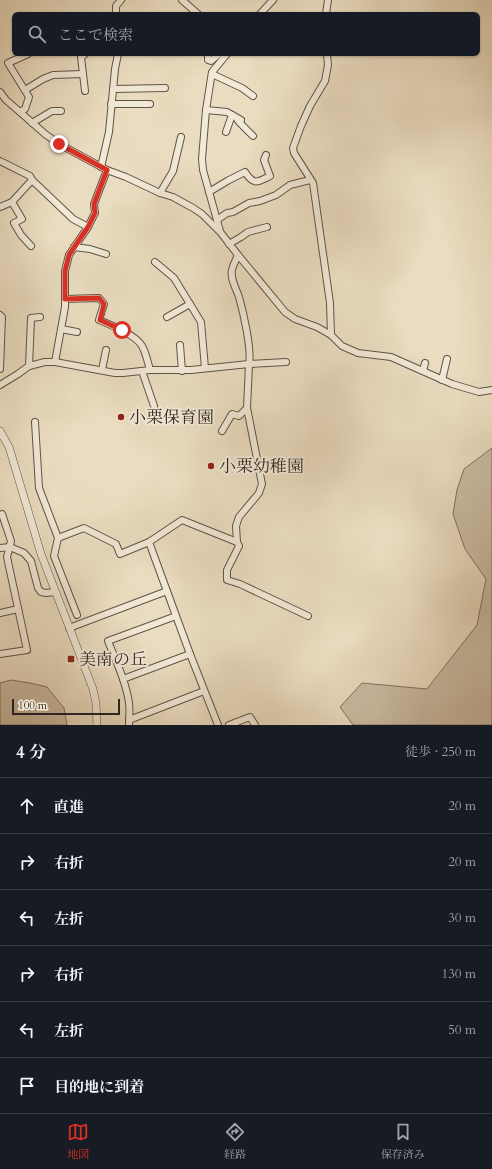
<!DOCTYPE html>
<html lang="ja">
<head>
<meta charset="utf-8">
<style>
	body { margin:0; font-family:Cardo,"Noto Serif JP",serif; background:#20242c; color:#f1f3f6 }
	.scale { position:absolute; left:12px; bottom:10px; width:108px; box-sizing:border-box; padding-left:4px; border:2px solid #31261f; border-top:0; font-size:11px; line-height:14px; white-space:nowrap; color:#31261f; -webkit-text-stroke:3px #f1e8d6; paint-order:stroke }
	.stop { position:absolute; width:12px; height:12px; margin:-9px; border:3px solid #d93025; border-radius:50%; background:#fff }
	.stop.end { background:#d93025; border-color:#fff; box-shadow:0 1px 4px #0008 }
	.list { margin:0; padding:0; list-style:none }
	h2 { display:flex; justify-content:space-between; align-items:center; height:52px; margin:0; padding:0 16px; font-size:17px }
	h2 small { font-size:13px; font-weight:400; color:#9ea1a6 }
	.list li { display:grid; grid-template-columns:26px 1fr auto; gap:12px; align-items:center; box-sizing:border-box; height:56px; padding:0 16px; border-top:1px solid #363941 }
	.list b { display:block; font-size:15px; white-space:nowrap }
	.list em { font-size:13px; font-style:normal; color:#9ea1a6 }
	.icon { flex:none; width:22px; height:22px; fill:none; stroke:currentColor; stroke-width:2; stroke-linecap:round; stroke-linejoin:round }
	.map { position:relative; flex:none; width:492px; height:725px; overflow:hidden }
	.search { position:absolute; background:#171b24; box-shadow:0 1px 3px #0004; left:12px; right:12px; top:12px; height:44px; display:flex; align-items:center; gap:10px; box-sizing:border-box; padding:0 14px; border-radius:6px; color:#9ea1a6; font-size:15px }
	.sheet { height:388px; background:#171b24 }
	nav { display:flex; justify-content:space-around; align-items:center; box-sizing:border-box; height:56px; border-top:1px solid #363941; background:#171b24; font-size:11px; color:#9ea1a6 }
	nav a { display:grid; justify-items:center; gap:2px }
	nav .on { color:#d93025 }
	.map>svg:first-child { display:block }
	.green { fill:#cbbda5; stroke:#7e7262 }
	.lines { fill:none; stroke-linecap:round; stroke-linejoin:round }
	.minor-casing { stroke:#5f5447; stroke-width:8 }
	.tertiary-casing { stroke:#5f5447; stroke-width:8 }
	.minor { stroke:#f1e8d6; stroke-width:6 }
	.tertiary { stroke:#f1e8d6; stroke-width:7 }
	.route { stroke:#d93025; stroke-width:5 }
	.poi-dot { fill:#8f2418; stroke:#f1e8d6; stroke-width:1.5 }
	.labels { text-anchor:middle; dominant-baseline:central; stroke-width:4; stroke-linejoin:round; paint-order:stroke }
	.poi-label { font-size:17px; fill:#31261f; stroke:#f1e8d6; text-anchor:start }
</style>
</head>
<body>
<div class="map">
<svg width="492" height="725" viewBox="0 0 492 725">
	<rect width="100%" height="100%" fill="#eadcc0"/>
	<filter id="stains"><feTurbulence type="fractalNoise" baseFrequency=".005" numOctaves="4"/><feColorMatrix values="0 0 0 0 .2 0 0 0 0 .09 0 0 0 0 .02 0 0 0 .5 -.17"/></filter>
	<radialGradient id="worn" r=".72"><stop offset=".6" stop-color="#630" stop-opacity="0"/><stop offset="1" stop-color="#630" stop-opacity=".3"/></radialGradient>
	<g class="green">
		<polygon points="492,448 492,725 353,725 340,707 362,683 427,689 477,625 486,579 465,549 453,514 457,490 464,469"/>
		<polygon points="11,680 30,683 47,687 64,708 67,725 0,725 0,683"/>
	</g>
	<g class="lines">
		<defs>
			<g id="minor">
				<polyline points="182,0 198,14"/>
				<polyline points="116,14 116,6 121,0"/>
				<polyline points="260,14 273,0"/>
				<polyline points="326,14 328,0"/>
				<polyline points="85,54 81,57 85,91"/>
				<polyline points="208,54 208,60 211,61 219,54"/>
				<polyline points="327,54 328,65 325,81 310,106 301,126 293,148 294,153 313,183 330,303 331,335"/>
				<polyline points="212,74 242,88 253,96"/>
				<polyline points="113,89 165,88"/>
				<polyline points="25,90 43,79 53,75 83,74"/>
				<polyline points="0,92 6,100 20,112 45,134 59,144 107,170 126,177 160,193 173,197 193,208 202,214 221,233 238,255 285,312 295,319 317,327 331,335 342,346 358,353 391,357 452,384 479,392 492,390"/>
				<polyline points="111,104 150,104"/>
				<polyline points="206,110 227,112 241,120"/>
				<polyline points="20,112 25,109 29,97 8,63 28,54"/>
				<polyline points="237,119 240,123 253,136"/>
				<polyline points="32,123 52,111 61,111"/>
				<polyline points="226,132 232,115"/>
				<polyline points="0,161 30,176 32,180 73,219 88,227"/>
				<polyline points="101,167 109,132 115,69 118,54"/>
				<path d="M209,192L229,180L245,172C254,186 258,182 270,176L264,160L266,155"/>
				<polyline points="160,193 173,171 181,137"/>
				<polyline points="12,202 22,219 14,223 21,235 31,246"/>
				<polyline points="0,207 12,202 32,180"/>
				<polyline points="217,220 227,213 233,212 249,203 260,201 276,195 290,185 310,180"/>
				<polyline points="220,231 203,170 202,159 206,110 211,78 212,72 227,54"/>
				<polyline points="229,244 241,237 248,232 267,227"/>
				<polyline points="74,247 90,249 106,254"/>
				<path d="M238,255C236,260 233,265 232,270C230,279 236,288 239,297C243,311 252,350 249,364L247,408L262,484L259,493L239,517L236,526L237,542L239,546L227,570V580L240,584L308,616"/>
				<polyline points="155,262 174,278 201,322 205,368"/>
				<path d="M65,299L99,298L104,304L99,320C111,325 136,335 142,346C146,353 148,363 150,370"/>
				<polyline points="0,315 2,317 0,369"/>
				<polyline points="167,317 190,304"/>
				<polyline points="61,329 77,332"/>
				<polyline points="180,345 182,371"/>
				<polyline points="55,362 65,307 65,271 69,255 88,227 95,213 94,204 107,170"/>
				<polyline points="29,366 31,318 40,317"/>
				<polyline points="102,370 106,350"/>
				<polyline points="142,371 154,406"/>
				<polyline points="423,371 425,363"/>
				<polyline points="442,380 447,359"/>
				<polyline points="0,385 18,374 29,366 45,362 55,362 115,373 123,373 150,370 191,370 249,364 286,362"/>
				<polyline points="35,422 39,488 58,538"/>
				<polyline points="222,431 232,414 239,416 247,408"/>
				<polyline points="0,548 10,547 24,553 31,561 38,588 41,592 46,593 55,592"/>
				<polyline points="0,613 18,609"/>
				<polyline points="77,615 54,556 58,538 84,528 116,544 120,554 149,542"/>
				<polyline points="69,628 167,591"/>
				<polyline points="0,654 27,650 7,557 11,541 2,514"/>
				<polyline points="123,679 190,654"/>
				<polyline points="129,720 204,691"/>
				<path d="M129,725C129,718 130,710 129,703C126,682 116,661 108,641L176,616"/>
				<polyline points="218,725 190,654 149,542 182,520 237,542"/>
				<polyline points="229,725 250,717 255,725"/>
			</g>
			<polyline id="tertiary" points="0,431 9,447 41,554 93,689 96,703 97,725"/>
		</defs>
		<use href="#minor" class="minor-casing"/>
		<use href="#tertiary" class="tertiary-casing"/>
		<use href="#minor" class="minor"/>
		<use href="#tertiary" class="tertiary"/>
	</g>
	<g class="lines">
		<polyline class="route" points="59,144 107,170 94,204 95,213 88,227 69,255 65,271 65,299 99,298 104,304 100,320 122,330"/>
	</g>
	<g class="poi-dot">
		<circle cx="121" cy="417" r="4"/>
		<circle cx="211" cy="466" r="4"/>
		<rect x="67" y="655" width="8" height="8" rx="2"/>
	</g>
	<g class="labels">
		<g class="poi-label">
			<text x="129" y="417">小栗保育園</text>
			<text x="219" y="466">小栗幼稚園</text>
			<text x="79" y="659">美南の丘</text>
		</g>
	</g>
	<rect width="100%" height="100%" filter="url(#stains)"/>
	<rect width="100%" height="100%" fill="url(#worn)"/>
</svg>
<div class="scale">100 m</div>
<div class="stop" style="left:122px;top:330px"></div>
<div class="stop end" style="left:59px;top:144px"></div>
<div class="search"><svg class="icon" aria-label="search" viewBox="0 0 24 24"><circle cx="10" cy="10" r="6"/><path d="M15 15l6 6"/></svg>ここで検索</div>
</div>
<section class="sheet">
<h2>4 分<small>徒歩 · 250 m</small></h2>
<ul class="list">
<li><svg class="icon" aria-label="ahead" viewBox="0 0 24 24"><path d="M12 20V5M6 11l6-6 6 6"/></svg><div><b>直進</b></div><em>20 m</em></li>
<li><svg class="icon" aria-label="right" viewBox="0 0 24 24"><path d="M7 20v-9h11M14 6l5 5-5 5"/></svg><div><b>右折</b></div><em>20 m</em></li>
<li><svg class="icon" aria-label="left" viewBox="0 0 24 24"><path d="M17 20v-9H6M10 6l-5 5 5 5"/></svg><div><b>左折</b></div><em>30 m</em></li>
<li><svg class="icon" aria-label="right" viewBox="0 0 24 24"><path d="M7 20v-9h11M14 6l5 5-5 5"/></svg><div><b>右折</b></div><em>130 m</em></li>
<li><svg class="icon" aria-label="left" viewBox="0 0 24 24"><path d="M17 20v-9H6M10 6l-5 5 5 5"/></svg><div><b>左折</b></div><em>50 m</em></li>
<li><svg class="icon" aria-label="arrive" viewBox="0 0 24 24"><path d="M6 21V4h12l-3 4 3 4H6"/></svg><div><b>目的地に到着</b></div></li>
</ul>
</section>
<nav>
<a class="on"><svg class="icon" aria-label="map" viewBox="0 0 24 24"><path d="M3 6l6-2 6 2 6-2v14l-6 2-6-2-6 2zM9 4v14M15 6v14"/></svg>地図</a>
<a><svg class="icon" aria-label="directions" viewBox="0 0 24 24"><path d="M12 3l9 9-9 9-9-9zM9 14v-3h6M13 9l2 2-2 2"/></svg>経路</a>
<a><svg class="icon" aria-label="saved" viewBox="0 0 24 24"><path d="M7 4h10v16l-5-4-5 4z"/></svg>保存済み</a>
</nav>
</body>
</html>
